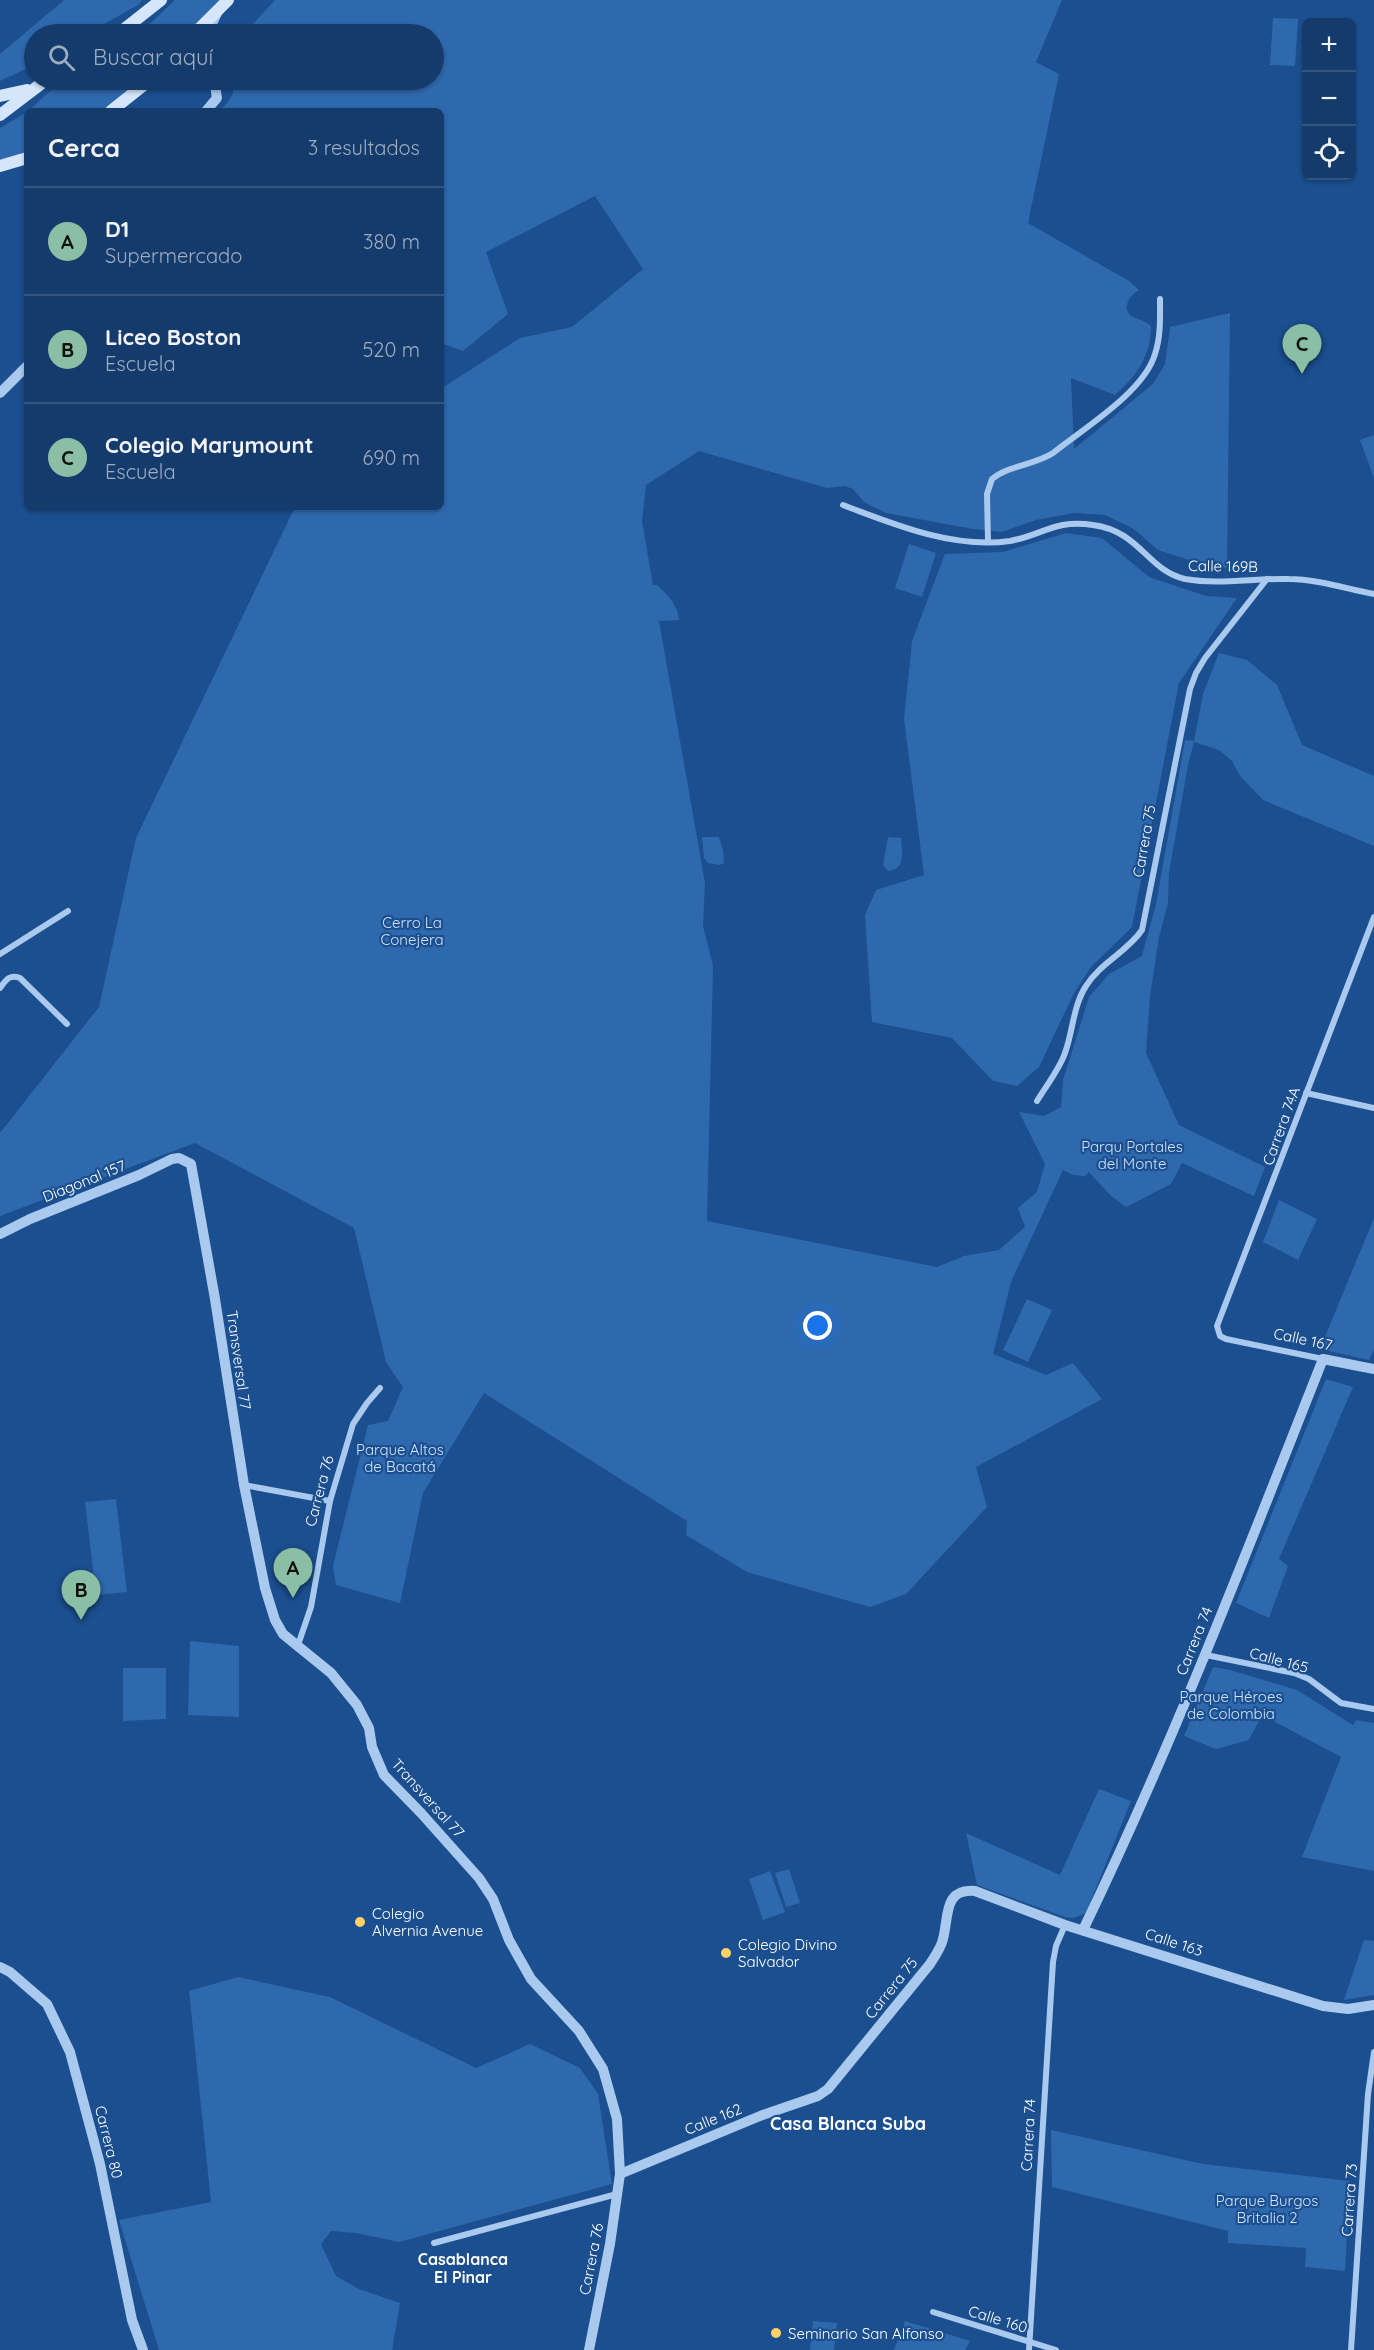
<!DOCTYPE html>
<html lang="es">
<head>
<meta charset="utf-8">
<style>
	body { margin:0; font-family:Quicksand,sans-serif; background:#1d4271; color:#f1f3f6 }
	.controls { position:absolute; right:18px; top:18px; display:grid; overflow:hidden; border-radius:9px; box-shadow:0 2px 4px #0004 }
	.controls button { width:54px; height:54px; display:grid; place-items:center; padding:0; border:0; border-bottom:2px solid #33557e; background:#143b6b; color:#f1f3f6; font:30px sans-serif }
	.you { position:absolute; left:818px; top:1326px; width:21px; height:21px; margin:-15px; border:4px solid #fff; border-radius:50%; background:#1a73e8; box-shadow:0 0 0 9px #1a73e833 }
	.badge { display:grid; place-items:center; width:39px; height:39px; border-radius:50%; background:#8abfa5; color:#111; font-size:20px; font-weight:700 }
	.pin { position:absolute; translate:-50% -50px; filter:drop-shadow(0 2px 3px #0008) }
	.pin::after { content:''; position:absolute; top:32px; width:21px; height:18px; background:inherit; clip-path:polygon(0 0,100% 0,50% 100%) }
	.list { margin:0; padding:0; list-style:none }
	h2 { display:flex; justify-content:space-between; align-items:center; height:78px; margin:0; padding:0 24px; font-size:26px }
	h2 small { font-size:20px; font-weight:400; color:#9dadc1 }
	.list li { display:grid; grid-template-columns:39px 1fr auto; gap:18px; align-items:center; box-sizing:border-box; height:108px; padding:0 24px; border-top:2px solid #33557e }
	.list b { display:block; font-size:22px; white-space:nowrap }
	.list p { margin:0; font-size:20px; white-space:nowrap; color:#9dadc1 }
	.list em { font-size:20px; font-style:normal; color:#9dadc1 }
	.icon { flex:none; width:33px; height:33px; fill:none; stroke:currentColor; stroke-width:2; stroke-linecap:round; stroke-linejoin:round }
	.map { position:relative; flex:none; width:1374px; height:2350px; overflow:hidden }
	.search { position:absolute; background:#143b6b; box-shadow:0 2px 4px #0004; left:24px; top:24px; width:420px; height:66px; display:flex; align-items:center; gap:15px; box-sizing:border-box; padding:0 21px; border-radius:33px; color:#9dadc1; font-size:22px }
	.panel { position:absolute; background:#143b6b; box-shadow:0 2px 4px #0004; left:24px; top:108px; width:420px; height:402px; border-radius:9px }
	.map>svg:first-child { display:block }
	.green { fill:#2e69ad }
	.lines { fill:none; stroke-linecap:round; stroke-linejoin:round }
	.minor { stroke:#a9c9ee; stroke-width:6 }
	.tertiary { stroke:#a9c9ee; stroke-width:10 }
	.secondary { stroke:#d6e6fa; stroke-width:12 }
	.poi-dot { fill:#ffd166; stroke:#1b4f8f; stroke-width:2 }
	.labels { text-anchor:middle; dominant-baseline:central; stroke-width:4.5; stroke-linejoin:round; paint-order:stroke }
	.street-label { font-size:15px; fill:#fff; stroke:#1b4f8f }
	.park-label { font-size:15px; fill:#cfe3fa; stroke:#1b4f8f }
	.poi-label { font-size:15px; fill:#fff; stroke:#1b4f8f; text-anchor:start }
	.neighbourhood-label { font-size:16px; font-weight:bold; fill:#fff; stroke:#1b4f8f }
	.quarter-label { font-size:18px; font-weight:bold; fill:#fff; stroke:#1b4f8f }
</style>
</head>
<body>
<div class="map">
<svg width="1374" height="2350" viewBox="0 0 1374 2350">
	<rect width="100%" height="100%" fill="#1b4f8f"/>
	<g class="green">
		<polygon points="64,0 142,0 138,5 86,34 34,34 34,65 0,81 0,54"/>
		<polygon points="175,0 219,0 188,34 139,34"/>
		<path d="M275,0H1062L1036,62L1059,74L1028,223L1129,281L1139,290C1130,295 1120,309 1133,317C1140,320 1145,321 1151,326C1151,355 1137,376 1115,395L1071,378L1074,449L1153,384L1165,364L1170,327L1230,313L1227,568L1195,562L1158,550L1134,529L1105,515L1074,513L1036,520L1002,532L973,529L886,513L864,502L853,489L845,486L827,488L699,451L646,485L642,521L653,585H657C667,594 678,605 679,620L659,621L705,883L703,926L713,966L707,1221L937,1267L964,1256L999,1250L1025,1227L1018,1208L1037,1192L1045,1164L1019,1112L1044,1116L1061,1107L1063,1080L1089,997L1109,974L1142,956L1156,904L1185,740L1194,741L1203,694L1219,653L1247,660L1277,685L1302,745L1374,776V846L1263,800L1241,777L1232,761L1219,750L1194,742L1188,765L1169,873L1168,903L1159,937L1150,996L1146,1053L1179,1125L1265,1167L1254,1196L1182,1163L1171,1184L1126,1207L1110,1195L1089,1172L1085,1176L1073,1175L1063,1170L1011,1282L993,1354L1046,1375L1073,1363L1102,1399L976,1467L987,1507L906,1594L870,1607L747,1572L686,1535L687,1521L484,1393L423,1493L400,1603L336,1585L333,1566L368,1425L388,1421L403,1387L386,1362L354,1228L195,1143L0,1216V1133L99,1007L136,838L295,507H441V384L445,386L520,338L572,327L643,269L595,196L486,252L508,314L463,351L441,343V111H219C229,102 236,94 233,80H434V34H244Z"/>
		<polygon points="1273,18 1298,19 1295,66 1270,65"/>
		<polygon points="69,80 145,80 109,111 28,111 49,92"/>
		<polygon points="27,112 27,155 0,164 0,128"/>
		<polygon points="1374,435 1374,478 1360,440"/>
		<polygon points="1066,533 1102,538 1149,577 1206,596 1237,598 1179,683 1132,927 1091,967 1074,993 1039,1067 1017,1086 993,1081 952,1038 872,1022 865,915 876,890 924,875 904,719 912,641 945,554 1003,552"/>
		<polygon points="909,544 936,553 922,597 895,588"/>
		<polygon points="702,837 719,837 723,850 724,863 720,865 708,863 704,858"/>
		<path d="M888,837L901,838C902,851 906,870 888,871L883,865Z"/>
		<polygon points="1279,1200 1317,1219 1298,1260 1263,1242"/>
		<polygon points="1374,1218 1374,1349 1369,1360 1320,1349"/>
		<polygon points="1027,1299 1052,1310 1028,1362 1003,1350"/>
		<polygon points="1326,1379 1353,1387 1279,1559 1288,1566 1269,1618 1236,1603"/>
		<polygon points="116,1499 127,1592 96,1595 85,1502"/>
		<polygon points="190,1641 239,1646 239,1717 188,1715"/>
		<polygon points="1213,1667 1230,1670 1297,1690 1353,1725 1356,1720 1374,1723 1374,1871 1302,1857 1341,1757 1262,1715 1249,1740 1216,1749 1184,1736"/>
		<polygon points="123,1668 166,1668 166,1719 123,1721"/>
		<polygon points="1099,1789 1131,1801 1086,1913 1074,1918 1065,1917 977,1885 966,1833 1060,1875"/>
		<polygon points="789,1869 800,1903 786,1907 775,1873"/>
		<polygon points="770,1871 785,1912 763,1920 749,1879"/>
		<polygon points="1364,1940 1374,1941 1374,1995 1344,2000"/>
		<polygon points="238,1977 330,1997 476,2068 530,2044 580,2068 598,2094 612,2184 399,2242 356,2233 331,2231 321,2244 336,2276 359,2289 400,2303 392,2350 159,2350 119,2220 211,2202 189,1991"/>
		<polygon points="1051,2130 1203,2164 1350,2181 1345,2271 1305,2267 1306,2248 1228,2243 1228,2231 1052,2187"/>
		<polygon points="813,2321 837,2323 834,2350 810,2350"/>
		<polygon points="905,2321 970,2341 965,2350 894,2350"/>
	</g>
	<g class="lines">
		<g class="minor">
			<path d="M843,505C895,525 954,549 1010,541C1043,535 1055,519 1093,525C1140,531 1148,571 1185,579C1218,585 1255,578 1289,579C1317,579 1347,589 1374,594"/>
			<path d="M988,541L987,494L992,479C1009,465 1035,465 1053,453C1084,428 1144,392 1155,354C1161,336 1160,318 1160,299"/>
			<polyline points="0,954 68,911"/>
			<path d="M0,988C6,980 9,974 20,978L67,1024"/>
			<polyline points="1306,1093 1374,1108"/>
			<path d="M1037,1101C1046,1086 1059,1070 1065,1053C1073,1031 1073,1006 1086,986C1100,963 1127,952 1142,930L1190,689L1196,673L1205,658L1267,579"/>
			<polyline points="1323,1359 1226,1339 1220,1336 1217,1326 1374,917"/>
			<polyline points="244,1485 330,1501"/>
			<polyline points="298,1645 311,1607 330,1501 353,1424 367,1403 380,1388"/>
			<polyline points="1206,1655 1294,1673 1309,1679 1341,1703 1374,1709"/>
			<polyline points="434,2243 617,2194"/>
			<polyline points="933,2312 1056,2350"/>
			<polyline points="1029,2350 1053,1962 1056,1946 1065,1925"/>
			<polyline points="1351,2350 1368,2094 1374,2052"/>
		</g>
		<g class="tertiary">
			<polyline points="207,34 217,13"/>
			<polyline points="206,111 217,98 214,80"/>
			<polyline points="0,393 27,366"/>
			<polyline points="0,1234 30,1219 139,1175 172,1159 179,1158 191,1164 215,1299 244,1485 265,1588 275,1620 283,1634 331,1673 357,1705 369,1728 372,1747 384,1775 421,1813 479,1878 493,1899 509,1940 531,1979 579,2031 603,2069 617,2119 620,2174 610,2244 589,2350"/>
			<path d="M1083,1930C1173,1744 1247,1551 1323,1359L1374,1369"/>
			<polyline points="0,1967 10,1972 47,2004 70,2052 100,2164 132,2320 143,2350"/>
			<path d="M620,2174L760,2116L818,2096L828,2089L930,1964C935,1956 941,1948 943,1939C949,1917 943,1888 975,1891L1065,1925L1323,2006L1348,2009L1374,2005"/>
		</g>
		<g class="secondary">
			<polyline points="118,34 161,0"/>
			<polyline points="194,34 228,0"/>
			<polyline points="0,96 27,90"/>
			<polyline points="111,111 150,80"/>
			<polyline points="0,115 46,80"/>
			<polyline points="0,166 27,158"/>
		</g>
	</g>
	<g class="poi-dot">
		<circle cx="360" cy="1922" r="6"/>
		<circle cx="726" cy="1953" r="6"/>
		<circle cx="776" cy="2333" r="6"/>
	</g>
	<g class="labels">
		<g class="street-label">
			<text transform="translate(1223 566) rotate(1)">Calle 169B</text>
			<text transform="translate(1144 841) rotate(-80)">Carrera 75</text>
			<text transform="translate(1281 1126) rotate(-70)">Carrera 74A</text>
			<text transform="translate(84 1181) rotate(-22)">Diagonal 157</text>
			<text transform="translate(1303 1339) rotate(12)">Calle 167</text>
			<text transform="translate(239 1360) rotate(82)">Transversal 77</text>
			<text transform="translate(319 1491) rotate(-75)">Carrera 76</text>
			<text transform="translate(1194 1641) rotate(-68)">Carrera 74</text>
			<text transform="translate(1279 1660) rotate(15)">Calle 165</text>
			<text transform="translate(428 1798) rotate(48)">Transversal 77</text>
			<text transform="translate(1174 1942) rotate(18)">Calle 163</text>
			<text transform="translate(891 1988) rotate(-51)">Carrera 75</text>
			<text transform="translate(713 2119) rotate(-22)">Calle 162</text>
			<text transform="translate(1028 2135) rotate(-87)">Carrera 74</text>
			<text transform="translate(109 2142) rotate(76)">Carrera 80</text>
			<text transform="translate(1349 2200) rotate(-86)">Carrera 73</text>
			<text transform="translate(591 2259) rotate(-79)">Carrera 76</text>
			<text transform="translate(998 2319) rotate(17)">Calle 160</text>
		</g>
		<g class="park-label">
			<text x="412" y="922">Cerro La<tspan x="412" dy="17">Conejera</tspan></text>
			<text x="1132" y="1146">Parqu Portales<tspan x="1132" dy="17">del Monte</tspan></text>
			<text x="400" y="1449">Parque Altos<tspan x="400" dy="17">de Bacatá</tspan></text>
			<text x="1231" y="1696">Parque Héroes<tspan x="1231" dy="17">de Colombia</tspan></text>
			<text x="1267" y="2200">Parque Burgos<tspan x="1267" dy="17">Britalia 2</tspan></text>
		</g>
		<g class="poi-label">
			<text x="372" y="1913">Colegio<tspan x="372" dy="17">Alvernia Avenue</tspan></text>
			<text x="738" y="1944">Colegio Divino<tspan x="738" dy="17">Salvador</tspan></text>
			<text x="788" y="2333">Seminario San Alfonso</text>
		</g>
		<g class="neighbourhood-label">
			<text x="463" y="2259">Casablanca<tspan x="463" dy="18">El Pinar</tspan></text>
		</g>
		<g class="quarter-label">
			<text x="848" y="2123">Casa Blanca Suba</text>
		</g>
	</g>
</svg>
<div class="controls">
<button>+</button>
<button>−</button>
<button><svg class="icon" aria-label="locate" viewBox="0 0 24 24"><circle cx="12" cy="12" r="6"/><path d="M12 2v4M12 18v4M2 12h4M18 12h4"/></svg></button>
</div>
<div class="you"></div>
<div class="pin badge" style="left:293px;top:1598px">A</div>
<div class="pin badge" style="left:81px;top:1620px">B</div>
<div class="pin badge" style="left:1302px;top:374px">C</div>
<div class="search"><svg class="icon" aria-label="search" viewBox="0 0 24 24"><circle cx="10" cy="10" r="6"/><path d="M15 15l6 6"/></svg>Buscar aquí</div>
<section class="panel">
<h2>Cerca<small>3 resultados</small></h2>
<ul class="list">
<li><span class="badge">A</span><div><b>D1</b><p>Supermercado</p></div><em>380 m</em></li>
<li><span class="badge">B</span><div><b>Liceo Boston</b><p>Escuela</p></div><em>520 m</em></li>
<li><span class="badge">C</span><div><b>Colegio Marymount</b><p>Escuela</p></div><em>690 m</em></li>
</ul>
</section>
</div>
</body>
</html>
